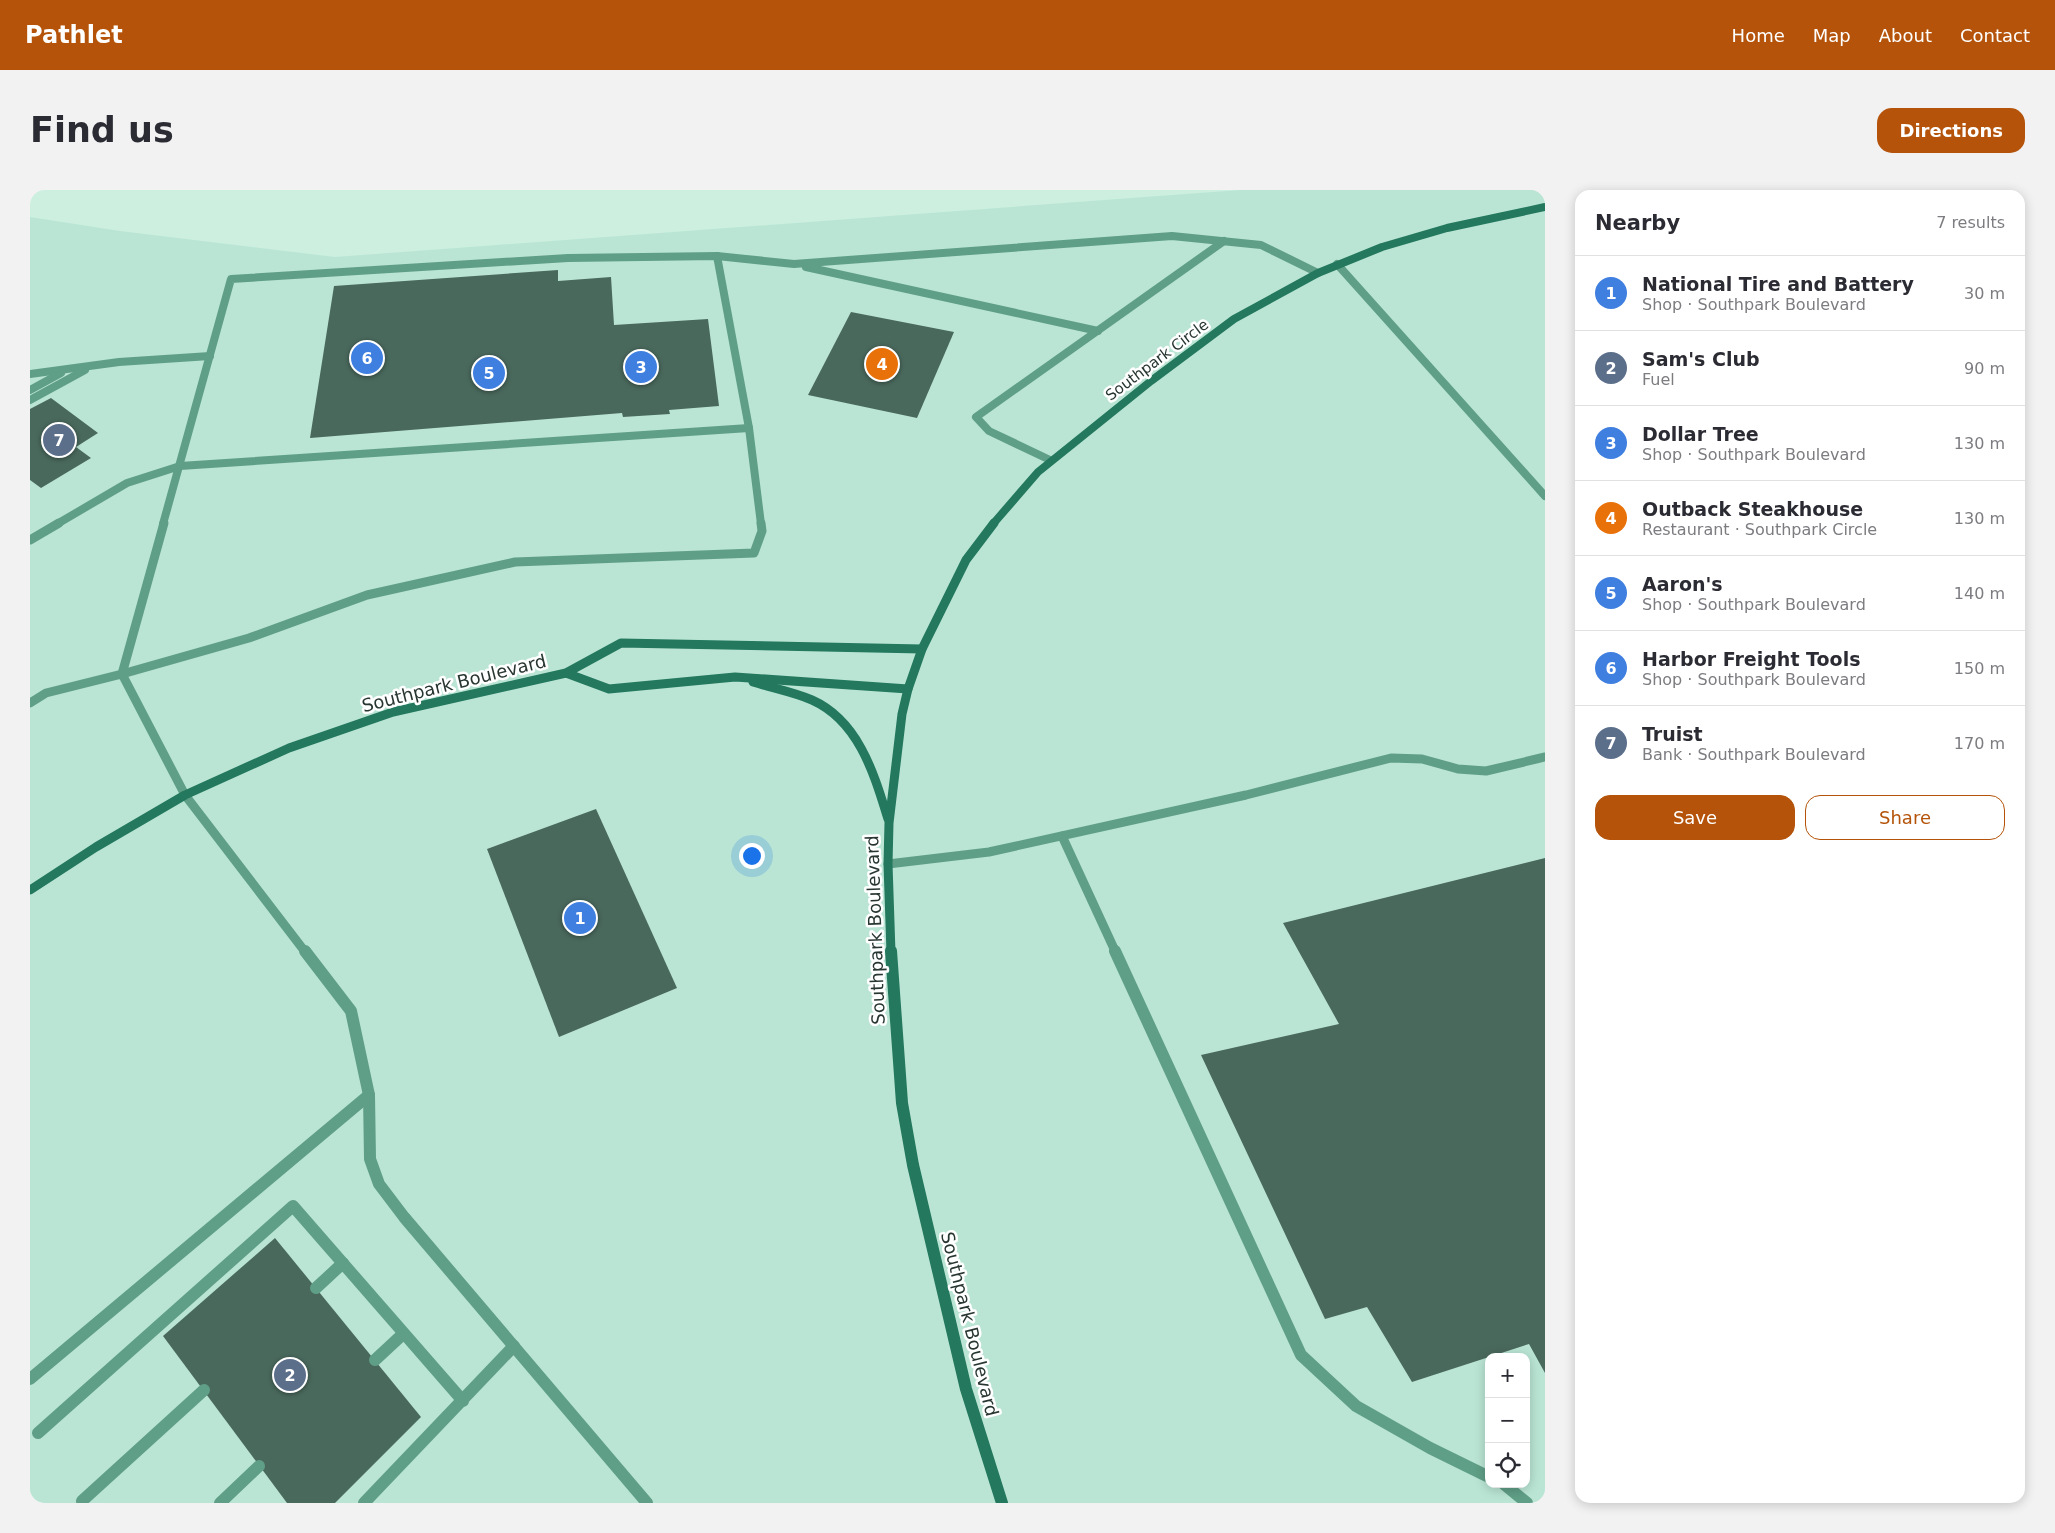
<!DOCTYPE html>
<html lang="en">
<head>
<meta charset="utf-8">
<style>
	body { margin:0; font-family:"DejaVu Sans",sans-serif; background:#f2f2f3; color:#2b2b33 }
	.controls { position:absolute; right:15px; bottom:15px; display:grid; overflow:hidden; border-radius:10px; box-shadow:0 2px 12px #0003 }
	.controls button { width:45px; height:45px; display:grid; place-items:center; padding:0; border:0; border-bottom:1px solid #e1e1e2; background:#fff; color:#2b2b33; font:25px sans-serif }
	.you { position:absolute; left:721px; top:665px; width:18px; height:18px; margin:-12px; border:4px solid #fff; border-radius:50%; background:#1a73e8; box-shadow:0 0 0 8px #1a73e833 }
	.badge { display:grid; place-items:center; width:32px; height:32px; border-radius:50%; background:#b45309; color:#fff; font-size:16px; font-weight:700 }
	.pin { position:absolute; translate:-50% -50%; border:2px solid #fff; box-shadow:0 1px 5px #0006 }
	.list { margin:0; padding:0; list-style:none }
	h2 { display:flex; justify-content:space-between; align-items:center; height:65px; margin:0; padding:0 20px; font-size:21px }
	h2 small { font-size:16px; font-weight:400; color:#7c7c81 }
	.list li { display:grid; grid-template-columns:32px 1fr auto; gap:15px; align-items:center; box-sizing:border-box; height:75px; padding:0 20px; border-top:1px solid #e1e1e2 }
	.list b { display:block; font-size:19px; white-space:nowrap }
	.list p { margin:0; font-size:16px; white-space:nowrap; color:#7c7c81 }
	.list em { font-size:16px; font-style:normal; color:#7c7c81 }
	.actions { display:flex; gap:10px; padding:15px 20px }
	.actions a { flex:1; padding:11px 0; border:1px solid #b45309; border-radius:15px; text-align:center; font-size:18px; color:#b45309 }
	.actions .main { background:#b45309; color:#fff }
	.icon { flex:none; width:28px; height:28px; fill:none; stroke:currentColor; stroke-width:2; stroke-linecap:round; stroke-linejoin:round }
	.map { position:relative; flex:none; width:1515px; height:1313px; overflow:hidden; border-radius:15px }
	header { display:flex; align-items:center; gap:30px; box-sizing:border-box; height:70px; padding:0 25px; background:#b45309; color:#fff }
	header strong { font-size:24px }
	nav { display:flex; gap:28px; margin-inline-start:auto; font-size:18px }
	.intro { display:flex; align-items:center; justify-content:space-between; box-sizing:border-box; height:120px; padding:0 30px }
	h1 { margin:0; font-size:35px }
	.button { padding:12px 22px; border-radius:15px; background:#b45309; color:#fff; font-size:18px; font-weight:700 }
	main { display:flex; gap:30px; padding:0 30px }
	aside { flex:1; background:#fff; border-radius:15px; box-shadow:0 2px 12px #0003 }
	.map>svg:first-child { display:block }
	.built { fill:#bae5d4; fill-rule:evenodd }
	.building { fill:#4a695d }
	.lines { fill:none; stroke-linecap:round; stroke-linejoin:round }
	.lane-far2 { stroke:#609f87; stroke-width:8 }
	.lane-far1 { stroke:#609f87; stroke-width:9 }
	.lane { stroke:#609f87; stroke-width:12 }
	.secondary-far2 { stroke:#23785e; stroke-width:8 }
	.secondary-far1 { stroke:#23785e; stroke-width:9 }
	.secondary { stroke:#23785e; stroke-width:12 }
	.labels { text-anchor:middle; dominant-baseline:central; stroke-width:5; stroke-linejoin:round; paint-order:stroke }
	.far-street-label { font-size:15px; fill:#283631; stroke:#fff }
	.street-label { font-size:18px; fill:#283631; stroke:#fff }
</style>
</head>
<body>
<header>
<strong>Pathlet</strong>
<nav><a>Home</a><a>Map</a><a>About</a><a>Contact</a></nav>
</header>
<div class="intro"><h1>Find us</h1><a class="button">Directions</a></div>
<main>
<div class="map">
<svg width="1515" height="1313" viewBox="0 0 1515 1313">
	<rect width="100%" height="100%" fill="#ccefe0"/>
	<path class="built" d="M1210,0H1515V1313H0V27L90,41L305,67ZM1459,1167H1496V1294H1459Z"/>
	<g class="building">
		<polygon points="528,80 528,91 581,87 584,135 678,129 689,216 639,220 640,224 593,227 592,223 280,248 304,96"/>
		<polygon points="821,122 924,142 887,228 778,205"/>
		<polygon points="21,208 68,243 46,257 61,268 11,298 0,290 0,219"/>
		<polygon points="566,619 647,798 529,847 457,659"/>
		<polygon points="1515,668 1515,1183 1499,1154 1382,1192 1337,1117 1295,1129 1171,865 1309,834 1253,733"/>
		<polygon points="245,1048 391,1227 305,1313 257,1313 133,1146"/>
	</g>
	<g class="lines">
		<g class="lane-far2">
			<polyline points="687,66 719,238 731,334"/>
			<polyline points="1307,74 1515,306"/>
			<polyline points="776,77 1068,141"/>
			<polyline points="0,184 89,172 180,166"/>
			<polyline points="0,200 31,183"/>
			<polyline points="0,210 55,180"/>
			<polyline points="1020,270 959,241 946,227 1194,51"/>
			<polyline points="27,334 97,293 150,276 719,238"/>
			<polyline points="133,334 201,89 538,68 687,66 764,74 1142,46 1231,55 1288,83"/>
		</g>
		<g class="lane-far1">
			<polyline points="0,350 29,333"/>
			<polyline points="92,484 134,333"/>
			<polyline points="92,484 219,448 337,405 485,372 724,363 732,341 731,333"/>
			<polyline points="0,513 16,503 92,484 155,605 276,763"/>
			<polyline points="1032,646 1086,763"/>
			<polyline points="858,674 959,662 1216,605 1361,568 1392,569 1428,579 1456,581 1515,567"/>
		</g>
		<g class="lane">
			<polyline points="275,761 321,821 339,905 340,969 349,994 374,1027 617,1313"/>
			<polyline points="1085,761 1271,1165 1326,1216 1400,1258 1459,1287"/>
			<polyline points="286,1098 313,1073"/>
			<polyline points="345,1170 373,1144"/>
			<polyline points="0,1189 339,905"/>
			<polyline points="8,1243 263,1016 433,1211"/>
			<polyline points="1474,1294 1497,1313"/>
			<polyline points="52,1311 174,1200"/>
			<polyline points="190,1313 229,1276"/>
			<polyline points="334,1313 484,1156"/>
		</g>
		<polyline class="secondary-far2" points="963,334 1008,282 1121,191 1204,129 1288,83 1352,57 1417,38 1515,17"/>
		<g class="secondary-far1">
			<polyline points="536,483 579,499 705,487 878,499"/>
			<path d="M723,492C742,498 763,502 782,510C829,531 844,584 858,629"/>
			<polyline points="0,700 66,657 155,605 259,558 363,522 536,483 591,453 892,459"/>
			<polyline points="861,763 858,674 859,633 872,524 878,499 892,459 936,370 964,333"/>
		</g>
		<polyline class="secondary" points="861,761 872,913 883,975 936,1199 972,1313"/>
	</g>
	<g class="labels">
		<g class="far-street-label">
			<text transform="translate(1127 170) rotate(-37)">Southpark Circle</text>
		</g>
		<g class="street-label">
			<text transform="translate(424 493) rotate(-14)">Southpark Boulevard</text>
			<text transform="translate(845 740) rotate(-92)">Southpark Boulevard</text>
			<text transform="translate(940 1134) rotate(76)">Southpark Boulevard</text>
		</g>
	</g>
</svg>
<div class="controls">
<button>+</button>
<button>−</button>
<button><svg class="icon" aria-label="locate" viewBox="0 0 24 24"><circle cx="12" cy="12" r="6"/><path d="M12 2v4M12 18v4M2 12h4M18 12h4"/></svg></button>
</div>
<div class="you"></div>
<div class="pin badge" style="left:550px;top:728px;background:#3f7fe0">1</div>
<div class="pin badge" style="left:260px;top:1185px;background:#5c6f8a">2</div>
<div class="pin badge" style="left:611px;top:177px;background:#3f7fe0">3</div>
<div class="pin badge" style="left:852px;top:174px;background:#e8710a">4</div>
<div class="pin badge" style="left:459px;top:183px;background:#3f7fe0">5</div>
<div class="pin badge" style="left:337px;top:168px;background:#3f7fe0">6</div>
<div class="pin badge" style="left:29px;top:250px;background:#5c6f8a">7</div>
</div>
<aside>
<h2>Nearby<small>7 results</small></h2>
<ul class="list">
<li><span class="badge" style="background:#3f7fe0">1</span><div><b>National Tire and Battery</b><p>Shop · Southpark Boulevard</p></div><em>30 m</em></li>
<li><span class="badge" style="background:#5c6f8a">2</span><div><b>Sam's Club</b><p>Fuel</p></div><em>90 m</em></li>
<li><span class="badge" style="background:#3f7fe0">3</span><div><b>Dollar Tree</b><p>Shop · Southpark Boulevard</p></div><em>130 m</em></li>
<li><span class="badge" style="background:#e8710a">4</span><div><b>Outback Steakhouse</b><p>Restaurant · Southpark Circle</p></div><em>130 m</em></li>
<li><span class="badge" style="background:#3f7fe0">5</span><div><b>Aaron's</b><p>Shop · Southpark Boulevard</p></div><em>140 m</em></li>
<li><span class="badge" style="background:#3f7fe0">6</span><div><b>Harbor Freight Tools</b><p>Shop · Southpark Boulevard</p></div><em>150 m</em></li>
<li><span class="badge" style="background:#5c6f8a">7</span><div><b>Truist</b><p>Bank · Southpark Boulevard</p></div><em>170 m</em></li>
</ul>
<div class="actions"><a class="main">Save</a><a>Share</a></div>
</aside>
</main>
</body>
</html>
